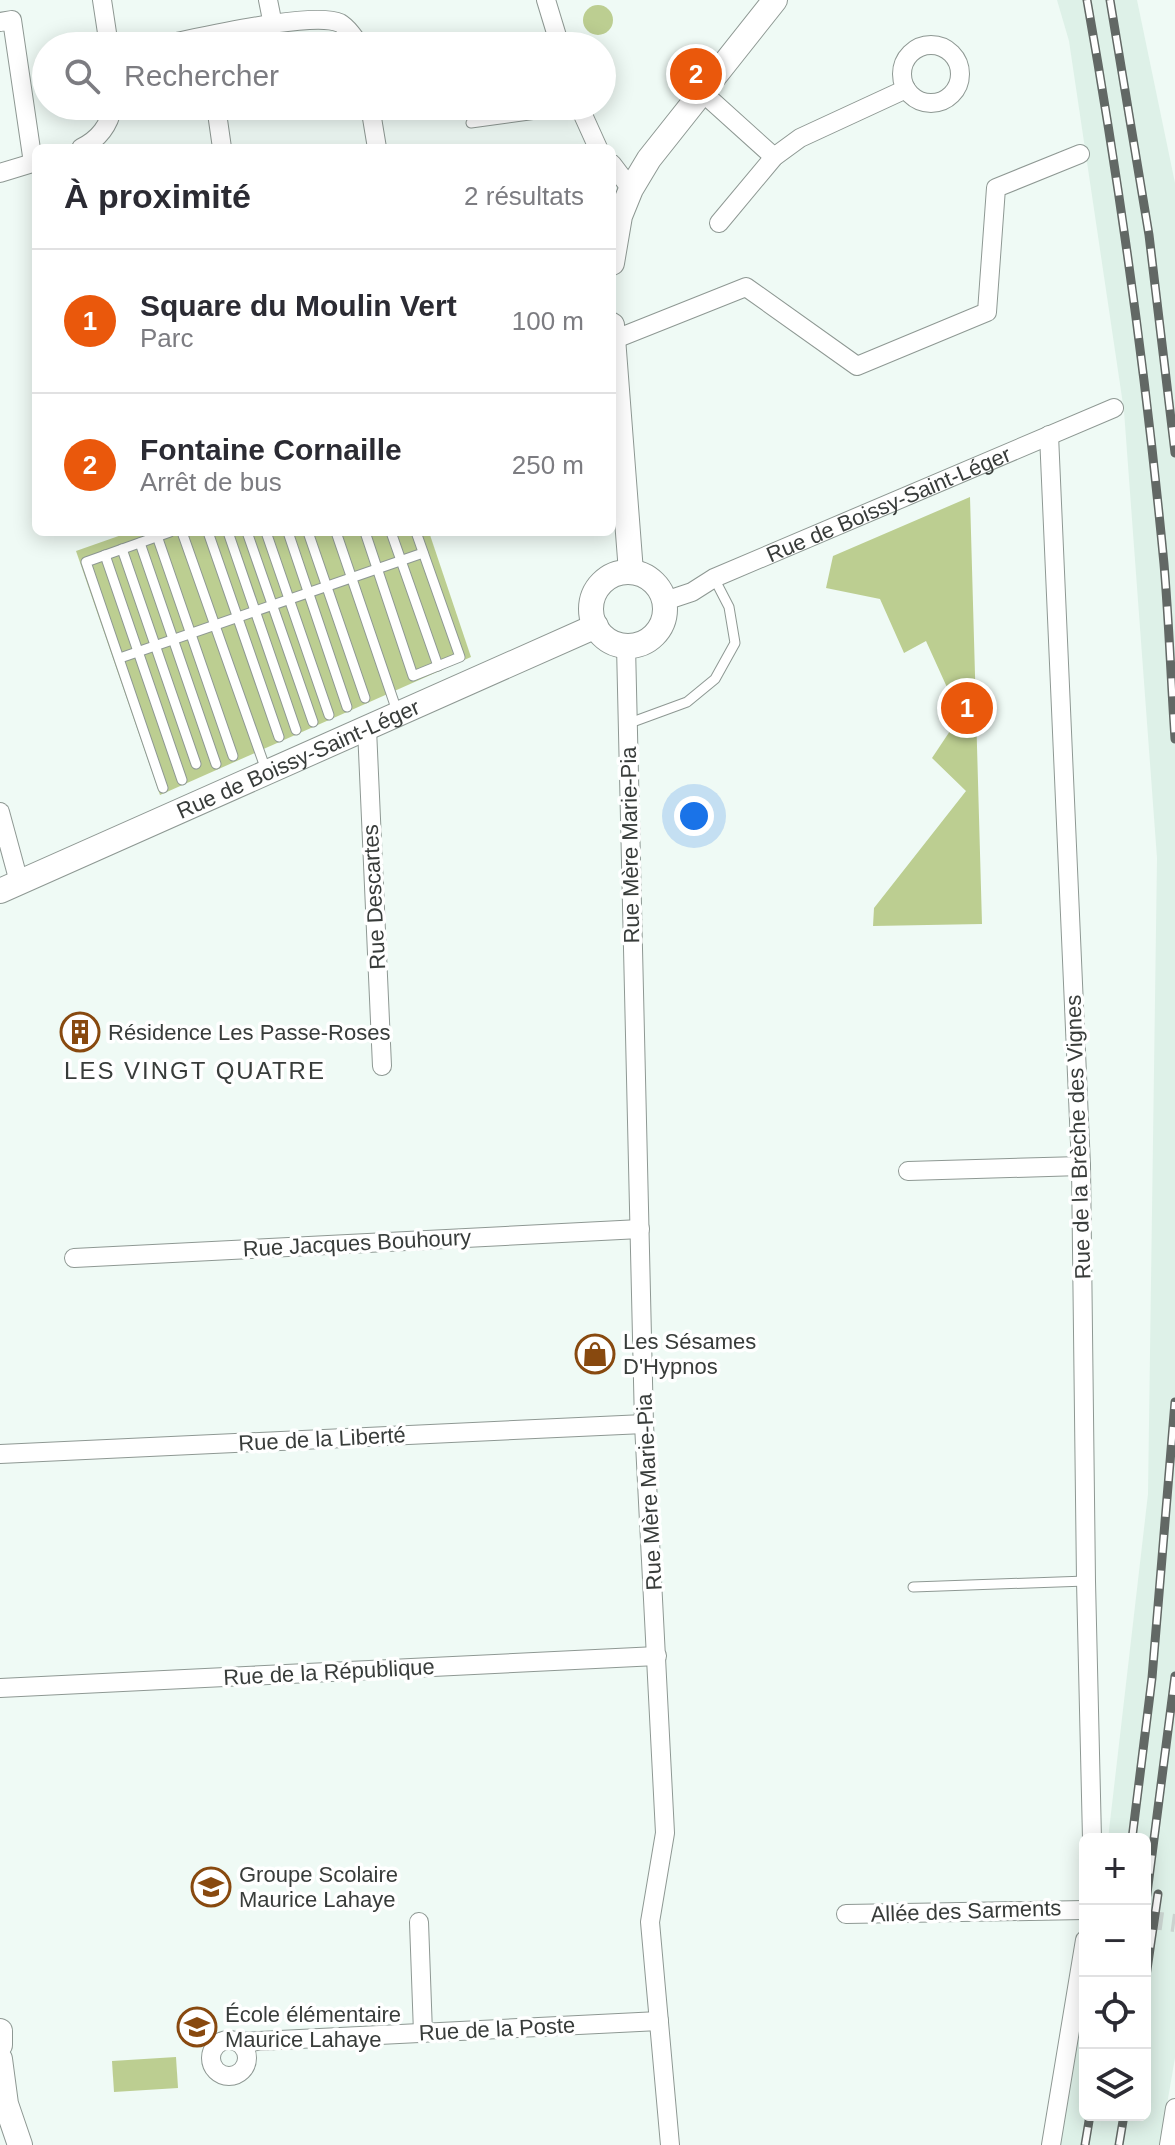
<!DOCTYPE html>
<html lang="fr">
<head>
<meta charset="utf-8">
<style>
	body { margin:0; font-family:Arial,sans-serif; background:#f7f7f7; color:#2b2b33 }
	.controls { position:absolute; right:24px; bottom:24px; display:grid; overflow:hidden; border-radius:12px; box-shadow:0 4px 20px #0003 }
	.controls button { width:72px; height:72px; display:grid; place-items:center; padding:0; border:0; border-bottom:2px solid #e1e1e2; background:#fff; color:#2b2b33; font:40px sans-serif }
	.you { position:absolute; left:694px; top:816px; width:28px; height:28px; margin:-20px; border:6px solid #fff; border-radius:50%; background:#1a73e8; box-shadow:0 0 0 12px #1a73e833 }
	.badge { display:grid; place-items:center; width:52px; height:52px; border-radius:50%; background:#ea580c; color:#fff; font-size:26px; font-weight:700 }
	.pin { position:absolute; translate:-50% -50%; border:4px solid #fff; box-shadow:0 2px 8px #0006 }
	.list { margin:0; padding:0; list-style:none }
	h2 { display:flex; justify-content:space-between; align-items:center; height:104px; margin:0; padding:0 32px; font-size:34px }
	h2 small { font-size:26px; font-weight:400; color:#7c7c81 }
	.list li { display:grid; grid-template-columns:52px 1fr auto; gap:24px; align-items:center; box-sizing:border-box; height:144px; padding:0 32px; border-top:2px solid #e1e1e2 }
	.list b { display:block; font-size:30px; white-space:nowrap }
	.list p { margin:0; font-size:26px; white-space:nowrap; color:#7c7c81 }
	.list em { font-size:26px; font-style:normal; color:#7c7c81 }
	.icon { flex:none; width:44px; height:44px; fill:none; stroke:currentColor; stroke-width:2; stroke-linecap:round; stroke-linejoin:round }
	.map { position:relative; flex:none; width:1175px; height:2145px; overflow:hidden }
	.search { position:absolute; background:#fff; box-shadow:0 4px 20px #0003; left:32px; top:32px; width:584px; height:88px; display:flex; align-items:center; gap:20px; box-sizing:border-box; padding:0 28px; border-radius:44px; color:#7c7c81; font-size:30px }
	.panel { position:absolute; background:#fff; box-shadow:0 4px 20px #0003; left:32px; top:144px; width:584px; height:392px; border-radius:12px }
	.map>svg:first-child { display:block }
	.built { fill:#def1e8 }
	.green { fill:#bcce91 }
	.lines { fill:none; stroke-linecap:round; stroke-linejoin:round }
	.street-tunnel { stroke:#cad4d0; stroke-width:18; stroke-dasharray:18 9; stroke-linecap:butt }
	.lane-casing { stroke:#8e9893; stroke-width:11 }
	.street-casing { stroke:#8e9893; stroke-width:20 }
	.secondary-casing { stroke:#8e9893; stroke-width:26 }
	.lane { stroke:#fff; stroke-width:9 }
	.street { stroke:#fff; stroke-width:18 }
	.secondary { stroke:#fff; stroke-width:24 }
	.rail-casing { stroke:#626865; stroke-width:9 }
	.rail { stroke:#fff; stroke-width:6; stroke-dasharray:18; stroke-linecap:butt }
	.labels { text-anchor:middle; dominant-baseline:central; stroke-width:7; stroke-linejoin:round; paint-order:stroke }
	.street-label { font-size:22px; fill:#383c3a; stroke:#fff }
	.poi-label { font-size:22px; fill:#383c3a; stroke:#fff; text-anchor:start }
	.neighbourhood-label { font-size:24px; letter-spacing:2px; fill:#383c3a; stroke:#fff }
</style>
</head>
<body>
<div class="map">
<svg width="1175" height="2145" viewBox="0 0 1175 2145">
	<rect width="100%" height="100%" fill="#effaf5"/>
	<polygon class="built" points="1057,0 1137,0 1175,183 1175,2058 1160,2145 1060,2145 1085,1992 1085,2115 1145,2115 1145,1839 1108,1839 1148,1494 1157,858 1124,411 1069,41"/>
	<g class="green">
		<circle cx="598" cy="20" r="15"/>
		<polygon points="970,497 982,924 873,926 874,908 966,791 932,758 960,716 926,641 904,653 880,599 826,588 833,556"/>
		<polygon points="130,532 429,532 471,657 160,795 76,551"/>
		<polygon points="176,2057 178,2088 114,2092 112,2061"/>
	</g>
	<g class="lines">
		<polyline class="street-tunnel" points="1145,1919 1175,1923"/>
		<defs>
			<g id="lane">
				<polyline points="471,123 580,108"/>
				<polyline points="182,532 266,770"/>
				<polyline points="208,532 279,737"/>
				<polyline points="228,532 296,730"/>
				<polyline points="247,532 313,722"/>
				<polyline points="266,532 329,715"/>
				<polyline points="288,532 347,707"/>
				<polyline points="308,532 365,698"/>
				<polyline points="336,532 398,714"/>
				<polyline points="365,532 413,676 460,657 416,532"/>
				<polyline points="391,532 438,666"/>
				<polyline points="157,536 233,756"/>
				<polyline points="140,543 216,764"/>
				<polyline points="122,549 196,764"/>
				<polyline points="105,555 182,780"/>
				<polyline points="120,658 423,553"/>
				<polyline points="627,724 687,702 715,679 735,643 729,607 714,578"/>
				<polyline points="163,788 86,562 170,532"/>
				<polyline points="913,1587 1086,1581"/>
			</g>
			<g id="street">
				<polyline points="102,0 109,46"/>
				<polyline points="268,0 273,25"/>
				<polyline points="546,0 560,46"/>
				<polyline points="0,22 12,20 33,163"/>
				<circle cx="931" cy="74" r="29"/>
				<path d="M156,46C191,40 312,10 340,23C347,27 356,39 360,46"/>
				<polyline points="702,92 774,157"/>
				<polyline points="216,106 222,148"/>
				<polyline points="370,106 377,148"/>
				<polyline points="579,106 598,148"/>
				<path d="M81,148C99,139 109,126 113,106"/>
				<polyline points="612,164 631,189"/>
				<polyline points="0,173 36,162"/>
				<polyline points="719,223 774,157 800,138 906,89"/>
				<polyline points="613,340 746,287 857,366 987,312 996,188 1080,154"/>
				<polyline points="1049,435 1081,1166 1086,1581 1092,1839"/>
				<path id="s1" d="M665,601L692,592L714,578L1114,408"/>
				<polyline points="626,646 644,1424 665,1833 650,1922 670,2145"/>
				<polyline points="367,729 382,1066"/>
				<polyline points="0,812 19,882"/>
				<polyline points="908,1171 1081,1166"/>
				<polyline points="74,1258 640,1229"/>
				<polyline points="0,1454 644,1424"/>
				<polyline points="0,1688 657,1656"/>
				<polyline points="846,1914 1085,1910"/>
				<polyline points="419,1922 423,2033"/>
				<circle cx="229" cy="2058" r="18"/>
				<polyline points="239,2042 659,2021"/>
				<polyline points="1051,2145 1085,1940"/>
				<polyline points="1169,2145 1175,2108"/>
			</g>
			<g id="secondary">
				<polyline points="612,263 620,216 631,189 649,159 775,0"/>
				<polyline points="612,325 631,572"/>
				<circle cx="628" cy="609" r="37"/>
				<path id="s2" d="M0,891L596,626"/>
				<polyline points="0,2031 0,2045"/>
				<polyline points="0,2059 6,2104 20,2145"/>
			</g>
		</defs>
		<use href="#lane" class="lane-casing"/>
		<use href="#street" class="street-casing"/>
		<use href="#secondary" class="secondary-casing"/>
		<use href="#lane" class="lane"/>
		<use href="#street" class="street"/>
		<use href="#secondary" class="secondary"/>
		<defs>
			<g id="rail">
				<path d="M1087,0C1120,187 1146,375 1164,564C1169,622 1171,681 1175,739"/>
				<polyline points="1110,0 1149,235 1175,453"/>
				<polyline points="1132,1839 1152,1678 1175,1402"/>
				<polyline points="1145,1909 1175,1676"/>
				<polyline points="1145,1983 1158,1894"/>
				<polyline points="1085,2145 1090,2115"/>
				<polyline points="1119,2145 1124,2115"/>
			</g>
		</defs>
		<use href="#rail" class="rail-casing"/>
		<use href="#rail" class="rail"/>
	</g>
	<defs>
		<symbol id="building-ring" viewBox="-11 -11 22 22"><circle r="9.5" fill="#fff" stroke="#88490f" stroke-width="1.5"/><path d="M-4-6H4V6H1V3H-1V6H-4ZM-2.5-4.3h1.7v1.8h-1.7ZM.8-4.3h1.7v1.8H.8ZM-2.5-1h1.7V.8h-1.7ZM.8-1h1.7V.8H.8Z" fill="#88490f"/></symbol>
		<symbol id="shop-ring" viewBox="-11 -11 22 22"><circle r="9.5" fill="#fff" stroke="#88490f" stroke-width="1.5"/><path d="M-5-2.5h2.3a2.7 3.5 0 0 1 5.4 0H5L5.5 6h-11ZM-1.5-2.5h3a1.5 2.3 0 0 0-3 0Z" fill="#88490f"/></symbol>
		<symbol id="school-ring" viewBox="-11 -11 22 22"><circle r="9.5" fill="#fff" stroke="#88490f" stroke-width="1.5"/><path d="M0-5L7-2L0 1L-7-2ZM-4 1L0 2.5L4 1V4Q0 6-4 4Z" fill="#88490f"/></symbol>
	</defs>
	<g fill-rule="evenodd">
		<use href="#building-ring" x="58" y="1010" width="44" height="44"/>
		<use href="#shop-ring" x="573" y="1332" width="44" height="44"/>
		<use href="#school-ring" x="189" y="1865" width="44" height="44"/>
		<use href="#school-ring" x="175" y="2005" width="44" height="44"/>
	</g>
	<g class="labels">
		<g class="street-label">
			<text stroke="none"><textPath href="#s1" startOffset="244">Rue de Boissy-Saint-Léger</textPath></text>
			<text stroke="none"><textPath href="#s2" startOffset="326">Rue de Boissy-Saint-Léger</textPath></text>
			<text transform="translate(630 845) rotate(-91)">Rue Mère Marie-Pia</text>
			<text transform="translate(374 897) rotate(-93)">Rue Descartes</text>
			<text transform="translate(1078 1137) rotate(-92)">Rue de la Brèche des Vignes</text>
			<text transform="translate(357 1243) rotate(-3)">Rue Jacques Bouhoury</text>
			<text transform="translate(322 1439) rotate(-3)">Rue de la Liberté</text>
			<text transform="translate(649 1492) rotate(-93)">Rue Mère Marie-Pia</text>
			<text transform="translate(329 1672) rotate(-3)">Rue de la République</text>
			<text transform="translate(966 1911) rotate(-2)">Allée des Sarments</text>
			<text transform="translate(497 2029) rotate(-3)">Rue de la Poste</text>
		</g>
		<g class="poi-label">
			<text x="108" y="1032">Résidence Les Passe-Roses</text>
			<text x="623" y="1341">Les Sésames<tspan x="623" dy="25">D'Hypnos</tspan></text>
			<text x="239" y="1874">Groupe Scolaire<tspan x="239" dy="25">Maurice Lahaye</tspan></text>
			<text x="225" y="2014">École élémentaire<tspan x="225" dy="25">Maurice Lahaye</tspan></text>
		</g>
		<g class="neighbourhood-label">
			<text x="195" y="1070">LES VINGT QUATRE</text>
		</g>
	</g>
</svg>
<div class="controls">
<button>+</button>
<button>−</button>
<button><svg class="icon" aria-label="locate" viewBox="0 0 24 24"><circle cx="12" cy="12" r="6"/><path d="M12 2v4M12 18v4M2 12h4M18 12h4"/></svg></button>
<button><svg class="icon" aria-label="layers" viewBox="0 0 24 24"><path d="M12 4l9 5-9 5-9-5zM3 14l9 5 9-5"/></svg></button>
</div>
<div class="you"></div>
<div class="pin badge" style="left:967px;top:708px">1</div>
<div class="pin badge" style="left:696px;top:74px">2</div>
<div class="search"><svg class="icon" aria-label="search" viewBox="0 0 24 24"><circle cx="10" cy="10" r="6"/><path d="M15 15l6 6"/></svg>Rechercher</div>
<section class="panel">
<h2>À proximité<small>2 résultats</small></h2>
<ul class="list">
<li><span class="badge">1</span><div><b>Square du Moulin Vert</b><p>Parc</p></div><em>100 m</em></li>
<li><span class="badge">2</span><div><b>Fontaine Cornaille</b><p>Arrêt de bus</p></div><em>250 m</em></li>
</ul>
</section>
</div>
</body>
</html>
